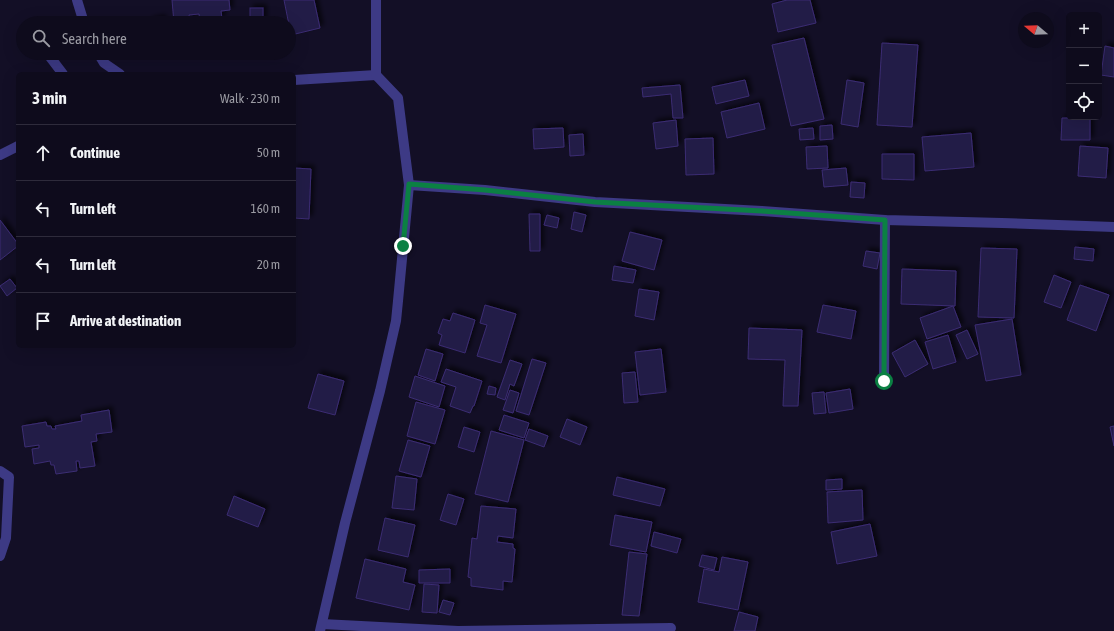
<!DOCTYPE html>
<html lang="en">
<head>
<meta charset="utf-8">
<style>
	body { margin:0; font-family:"Asap Condensed",sans-serif; background:#1c1929; color:#f1f3f6 }
	.controls { position:absolute; right:12px; top:12px; display:grid; overflow:hidden; border-radius:6px; box-shadow:0 4px 16px #0002 }
	.controls button { width:36px; height:36px; display:grid; place-items:center; padding:0; border:0; border-bottom:1px solid #2e2b3b; background:#0e0b1c; color:#f1f3f6; font:20px sans-serif }
	.compass { position:absolute; left:1018px; top:12px; width:36px; height:36px; border-radius:50%; background:#0e0b1c; box-shadow:0 4px 16px #0002; rotate:289deg }
	.stop { position:absolute; width:12px; height:12px; margin:-9px; border:3px solid #0b8043; border-radius:50%; background:#fff }
	.stop.end { background:#0b8043; border-color:#fff; box-shadow:0 1px 4px #0008 }
	.list { margin:0; padding:0; list-style:none }
	h2 { display:flex; justify-content:space-between; align-items:center; height:52px; margin:0; padding:0 16px; font-size:17px }
	h2 small { font-size:13px; font-weight:400; color:#9b9ba3 }
	.list li { display:grid; grid-template-columns:26px 1fr auto; gap:12px; align-items:center; box-sizing:border-box; height:56px; padding:0 16px; border-top:1px solid #2e2b3b }
	.list b { display:block; font-size:15px; white-space:nowrap }
	.list em { font-size:13px; font-style:normal; color:#9b9ba3 }
	.icon { flex:none; width:22px; height:22px; fill:none; stroke:currentColor; stroke-width:2; stroke-linecap:round; stroke-linejoin:round }
	.map { position:relative; flex:none; width:1114px; height:631px; overflow:hidden }
	.search { position:absolute; background:#0e0b1c; box-shadow:0 4px 16px #0002; left:16px; top:16px; width:280px; height:44px; display:flex; align-items:center; gap:10px; box-sizing:border-box; padding:0 14px; border-radius:22px; color:#9b9ba3; font-size:15px }
	.panel { position:absolute; background:#0e0b1c; box-shadow:0 4px 16px #0002; left:16px; top:72px; width:280px; height:276px; border-radius:6px }
	.map>svg:first-child { display:block }
	.building { fill:#241b47; stroke:#3b2d73; filter:url(#shadow) }
	.lines { fill:none; stroke-linecap:round; stroke-linejoin:round }
	.minor { stroke:#3d3a85; stroke-width:10 }
	.route { stroke:#0b8043; stroke-width:5 }
</style>
</head>
<body>
<div class="map">
<svg width="1114" height="631" viewBox="0 0 1114 631">
	<defs>
		<filter id="shadow"><feDropShadow dx="3.5" dy="-3.5" stdDeviation="2" flood-color="#0009"/></filter>
	</defs>
	<rect width="100%" height="100%" fill="#130f26"/>
	<g class="building">
		<polygon points="172,0 229,0 230,10 221,11 222,19 200,21 199,14 189,15 190,23 174,23"/>
		<polygon points="284,0 314,0 320,28 291,35"/>
		<polygon points="787,0 810,0 816,23 778,32 772,4"/>
		<rect x="250" y="8" width="13" height="15"/>
		<polygon points="162,18 163,23 149,23 149,21"/>
		<polygon points="804,38 824,119 791,126 772,45"/>
		<polygon points="882,43 918,45 912,127 877,125"/>
		<polygon points="1105,46 1114,48 1114,77 1101,75"/>
		<polygon points="745,80 749,96 716,104 712,87"/>
		<polygon points="847,80 864,83 858,127 841,124"/>
		<polygon points="680,85 683,118 673,118 671,94 643,97 642,88"/>
		<polygon points="759,103 765,129 727,138 721,112"/>
		<polygon points="1062,118 1090,118 1090,140 1061,140"/>
		<polygon points="676,120 678,146 656,149 653,123"/>
		<polygon points="832,125 833,139 820,140 820,126"/>
		<polygon points="563,128 564,147 534,149 533,129"/>
		<polygon points="813,128 814,139 800,140 799,129"/>
		<polygon points="971,133 974,167 925,171 922,137"/>
		<polygon points="583,134 584,155 570,156 569,135"/>
		<polygon points="713,138 714,174 686,175 685,139"/>
		<polygon points="827,146 828,168 807,169 806,147"/>
		<polygon points="1080,146 1108,148 1106,178 1078,176"/>
		<polygon points="882,154 914,154 914,180 882,179"/>
		<polygon points="294,168 311,169 309,219 294,218"/>
		<polygon points="846,168 848,185 824,187 822,170"/>
		<polygon points="851,182 865,183 864,198 850,197"/>
		<polygon points="574,212 586,215 582,232 571,229"/>
		<polygon points="529,214 540,214 540,251 530,251"/>
		<polygon points="547,215 559,218 557,228 544,225"/>
		<polygon points="0,220 18,244 18,246 0,260"/>
		<polygon points="630,232 662,240 654,270 622,261"/>
		<polygon points="1075,247 1094,249 1093,261 1074,259"/>
		<polygon points="981,248 1017,249 1014,318 978,317"/>
		<polygon points="866,251 880,253 877,269 863,266"/>
		<polygon points="614,266 636,270 633,283 612,280"/>
		<polygon points="902,269 956,271 955,306 901,304"/>
		<polygon points="1054,275 1071,282 1061,308 1044,302"/>
		<polygon points="10,279 17,288 7,296 0,286"/>
		<polygon points="1080,285 1109,295 1096,331 1067,320"/>
		<polygon points="639,289 659,292 654,320 635,316"/>
		<polygon points="485,305 516,314 501,363 477,356 487,325 480,323"/>
		<polygon points="823,305 856,311 851,339 817,332"/>
		<polygon points="953,306 961,327 927,339 920,318"/>
		<polygon points="453,313 475,320 465,353 439,345 442,335 438,333 443,319 450,321"/>
		<polygon points="1012,319 1021,375 986,381 975,325"/>
		<polygon points="749,328 802,330 798,406 783,406 785,360 748,359"/>
		<polygon points="967,330 978,354 967,359 956,335"/>
		<polygon points="948,335 956,362 933,369 925,342"/>
		<polygon points="915,340 928,364 905,377 892,353"/>
		<polygon points="426,349 443,354 435,381 418,375"/>
		<polygon points="661,349 666,392 640,395 635,352"/>
		<polygon points="532,359 546,363 529,415 516,411"/>
		<polygon points="510,360 522,364 514,386 510,384 505,400 497,397"/>
		<polygon points="446,369 482,381 474,406 473,406 470,413 450,406 456,387 441,382"/>
		<polygon points="635,372 638,402 624,403 622,373"/>
		<polygon points="318,374 344,381 335,415 308,408"/>
		<polygon points="415,376 445,386 439,407 409,397"/>
		<polygon points="489,386 496,388 495,395 487,394"/>
		<polygon points="850,389 853,409 829,413 826,393"/>
		<polygon points="510,390 519,393 513,413 503,410"/>
		<polygon points="824,392 826,413 814,414 812,393"/>
		<polygon points="416,402 445,410 435,444 407,436"/>
		<polygon points="109,410 112,432 96,434 97,441 91,442 95,466 80,468 79,461 76,461 77,471 56,474 54,465 51,465 50,461 34,464 32,449 39,448 39,445 25,447 22,426 46,422 47,426 51,426 52,429 56,429 55,426 82,421 81,415"/>
		<polygon points="504,415 529,423 524,438 499,430"/>
		<polygon points="567,419 587,427 580,445 560,437"/>
		<polygon points="1114,426 1114,446 1110,427"/>
		<polygon points="464,427 480,432 474,452 458,447"/>
		<polygon points="529,429 548,436 544,447 525,440"/>
		<polygon points="491,431 524,440 508,502 475,494"/>
		<polygon points="408,440 430,446 421,477 399,471"/>
		<polygon points="396,476 417,479 414,510 392,508"/>
		<polygon points="617,477 665,489 660,506 613,495"/>
		<polygon points="842,479 842,489 826,490 826,480"/>
		<polygon points="862,490 863,520 828,523 827,492"/>
		<polygon points="448,494 464,499 456,525 440,520"/>
		<polygon points="234,496 265,509 258,527 227,515"/>
		<polygon points="481,506 516,509 513,538 498,536 497,542 513,544 513,548 515,549 512,582 503,581 503,590 471,586 471,578 468,577 472,538 477,539"/>
		<polygon points="615,515 652,522 646,552 610,545"/>
		<polygon points="385,518 415,525 408,557 378,550"/>
		<polygon points="870,524 877,556 837,564 831,532"/>
		<polygon points="654,532 681,539 677,553 651,546"/>
		<polygon points="629,552 647,554 639,616 622,615"/>
		<polygon points="702,555 717,558 714,570 699,566"/>
		<polygon points="722,557 748,562 738,610 698,602 704,569 719,572"/>
		<polygon points="365,559 406,569 403,582 415,585 409,610 356,598"/>
		<polygon points="450,569 450,583 419,583 419,570"/>
		<polygon points="424,584 439,585 437,613 422,612"/>
		<polygon points="443,600 454,603 450,615 439,612"/>
		<polygon points="739,612 758,617 755,631 734,631"/>
	</g>
	<g class="lines">
		<g class="minor">
			<polyline points="77,0 84,23"/>
			<polyline points="47,53 63,74"/>
			<polyline points="98,53 104,63 120,74"/>
			<polyline points="294,80 376,75"/>
			<polyline points="0,155 18,146"/>
			<polyline points="409,185 485,190 595,202 762,211 885,220 1002,223 1114,227"/>
			<polyline points="884,381 885,220"/>
			<polyline points="0,471 9,477 6,538 0,556"/>
			<polyline points="322,624 458,631 671,628"/>
			<polyline points="320,631 345,523 380,391 396,321 398,301 409,185 398,98 376,75 376,0"/>
		</g>
	</g>
	<g class="lines">
		<polyline class="route" points="403,246 409,184 485,190 595,202 762,211 885,220 884,381"/>
	</g>
</svg>
<div class="controls">
<button>+</button>
<button>−</button>
<button><svg class="icon" aria-label="locate" viewBox="0 0 24 24"><circle cx="12" cy="12" r="6"/><path d="M12 2v4M12 18v4M2 12h4M18 12h4"/></svg></button>
</div>
<svg class="compass" viewBox="-18 -18 36 36"><path d="M0-13l5 13h-10z" fill="#e53935"/><path d="M0 13l5-13h-10z" fill="#9b9ba3"/></svg>
<div class="stop" style="left:884px;top:381px"></div>
<div class="stop end" style="left:403px;top:246px"></div>
<div class="search"><svg class="icon" aria-label="search" viewBox="0 0 24 24"><circle cx="10" cy="10" r="6"/><path d="M15 15l6 6"/></svg>Search here</div>
<section class="panel">
<h2>3 min<small>Walk · 230 m</small></h2>
<ul class="list">
<li><svg class="icon" aria-label="ahead" viewBox="0 0 24 24"><path d="M12 20V5M6 11l6-6 6 6"/></svg><div><b>Continue</b></div><em>50 m</em></li>
<li><svg class="icon" aria-label="left" viewBox="0 0 24 24"><path d="M17 20v-9H6M10 6l-5 5 5 5"/></svg><div><b>Turn left</b></div><em>160 m</em></li>
<li><svg class="icon" aria-label="left" viewBox="0 0 24 24"><path d="M17 20v-9H6M10 6l-5 5 5 5"/></svg><div><b>Turn left</b></div><em>20 m</em></li>
<li><svg class="icon" aria-label="arrive" viewBox="0 0 24 24"><path d="M6 21V4h12l-3 4 3 4H6"/></svg><div><b>Arrive at destination</b></div></li>
</ul>
</section>
</div>
</body>
</html>
